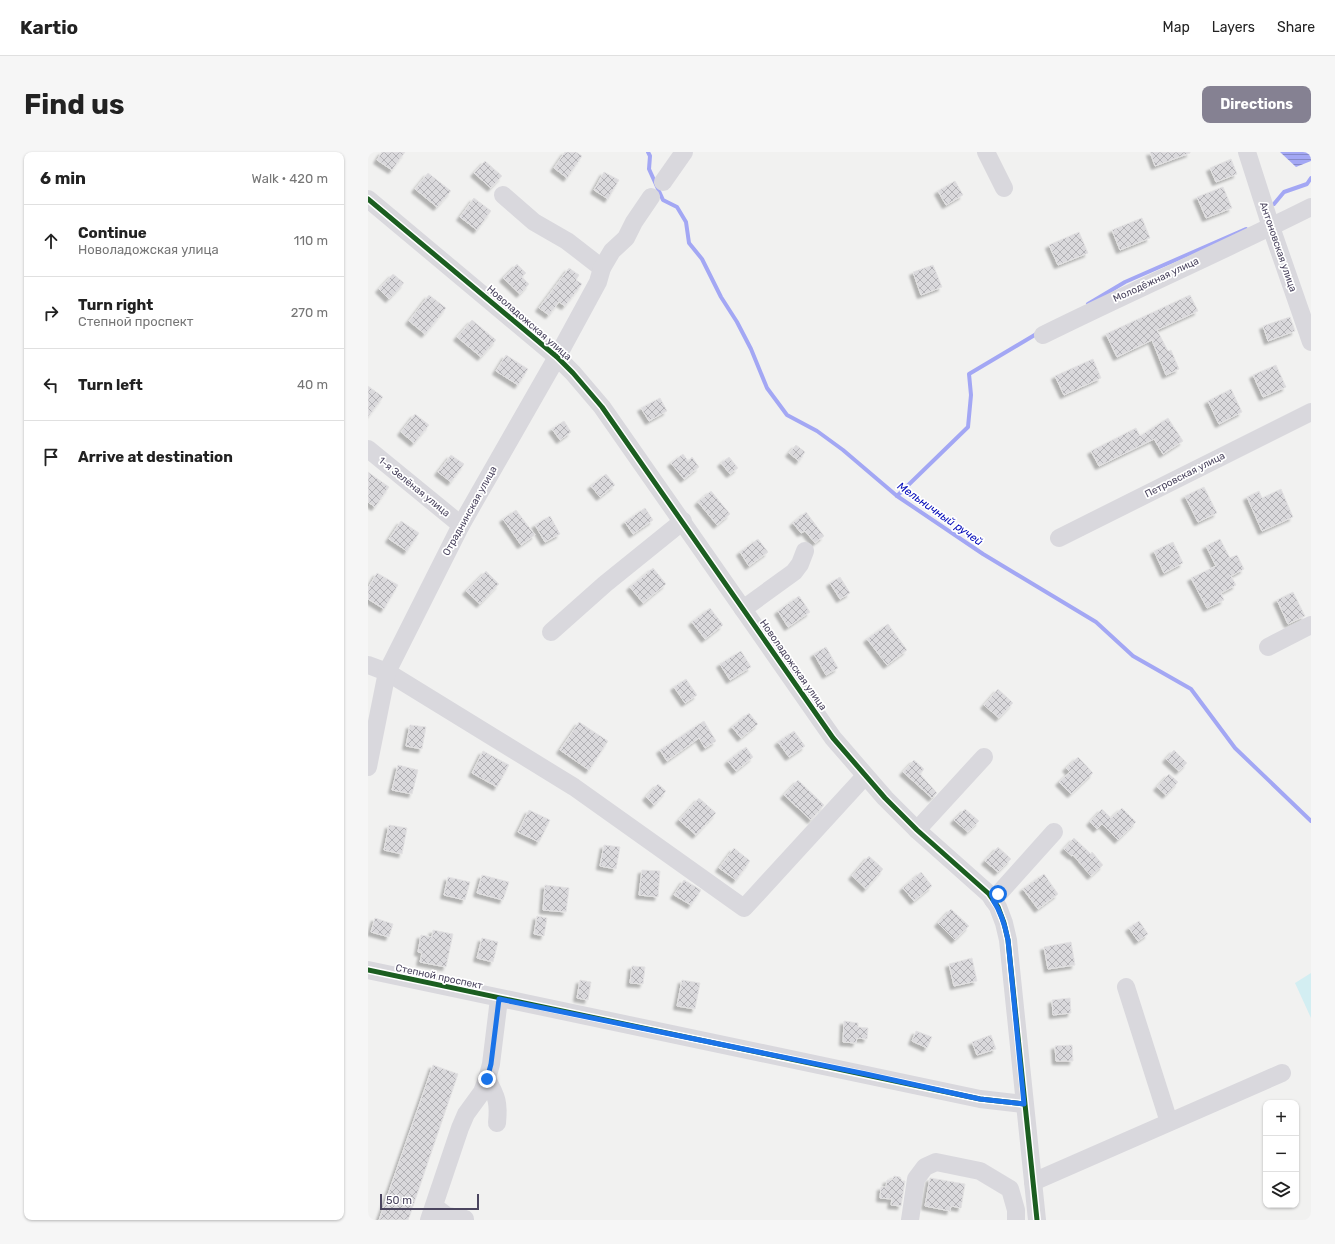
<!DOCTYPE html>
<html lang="en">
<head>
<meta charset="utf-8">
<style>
	body { margin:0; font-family:Rubik,sans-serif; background:#f6f6f6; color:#222 }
	.controls { position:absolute; right:12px; bottom:12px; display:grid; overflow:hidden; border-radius:8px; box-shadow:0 1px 3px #0004 }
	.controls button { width:36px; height:36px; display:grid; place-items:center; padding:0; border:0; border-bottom:1px solid #e0e0e0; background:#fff; color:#222; font:20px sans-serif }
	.scale { position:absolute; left:12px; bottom:10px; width:99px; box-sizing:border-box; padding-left:4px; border:2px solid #4b455f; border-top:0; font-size:11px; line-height:14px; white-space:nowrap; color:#4b455f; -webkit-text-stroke:3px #fff; paint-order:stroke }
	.stop { position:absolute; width:12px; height:12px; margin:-9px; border:3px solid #1a73e8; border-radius:50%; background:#fff }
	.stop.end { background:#1a73e8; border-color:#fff; box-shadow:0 1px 4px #0008 }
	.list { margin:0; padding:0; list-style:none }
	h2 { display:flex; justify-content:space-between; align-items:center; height:52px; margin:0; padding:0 16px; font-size:17px }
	h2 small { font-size:13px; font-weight:400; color:#767676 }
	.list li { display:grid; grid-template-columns:26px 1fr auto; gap:12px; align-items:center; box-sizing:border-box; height:72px; padding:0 16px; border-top:1px solid #e0e0e0 }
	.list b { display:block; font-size:15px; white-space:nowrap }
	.list p { margin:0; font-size:13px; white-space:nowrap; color:#767676 }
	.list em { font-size:13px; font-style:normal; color:#767676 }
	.icon { flex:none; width:22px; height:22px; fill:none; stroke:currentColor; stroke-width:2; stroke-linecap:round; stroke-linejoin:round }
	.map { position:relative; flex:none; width:943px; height:1068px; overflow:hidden; border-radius:8px }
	header { display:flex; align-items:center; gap:24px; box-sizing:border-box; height:56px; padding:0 20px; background:#fff; border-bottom:1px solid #e0e0e0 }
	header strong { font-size:19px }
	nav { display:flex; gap:22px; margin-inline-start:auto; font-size:14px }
	.intro { display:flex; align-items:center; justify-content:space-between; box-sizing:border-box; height:96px; padding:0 24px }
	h1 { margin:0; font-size:28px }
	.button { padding:10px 18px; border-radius:8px; background:#858192; color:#fff; font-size:14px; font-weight:700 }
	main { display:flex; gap:24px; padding:0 24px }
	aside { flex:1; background:#fff; border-radius:8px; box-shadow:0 1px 3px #0004 }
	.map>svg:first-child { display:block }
	.park { fill:#d3eef2 }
	.water { fill:url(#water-rules) }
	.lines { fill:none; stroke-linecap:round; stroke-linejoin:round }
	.stream { stroke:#a3a7f4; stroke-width:4 }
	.building { fill:url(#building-cross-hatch); stroke:#e3e2e3; filter:url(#shadow) }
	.minor { stroke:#d9d8dd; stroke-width:18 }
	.cycleway-casing { stroke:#fff; stroke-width:8 }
	.cycleway { stroke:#1b5e20; stroke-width:5 }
	.route { stroke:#1a73e8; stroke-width:5 }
	.labels { text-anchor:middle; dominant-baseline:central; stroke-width:3.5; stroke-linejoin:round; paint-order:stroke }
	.street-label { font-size:10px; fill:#4b455f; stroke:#fff }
	.water-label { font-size:11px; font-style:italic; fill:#0008b8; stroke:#fff }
</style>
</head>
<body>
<header>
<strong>Kartio</strong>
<nav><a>Map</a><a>Layers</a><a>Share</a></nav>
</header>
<div class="intro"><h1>Find us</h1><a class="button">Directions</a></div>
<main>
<aside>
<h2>6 min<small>Walk · 420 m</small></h2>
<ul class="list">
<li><svg class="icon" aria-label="ahead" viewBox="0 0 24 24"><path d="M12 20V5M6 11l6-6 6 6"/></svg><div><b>Continue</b><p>Новоладожская улица</p></div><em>110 m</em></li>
<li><svg class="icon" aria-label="right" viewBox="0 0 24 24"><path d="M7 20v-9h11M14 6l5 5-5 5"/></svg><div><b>Turn right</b><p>Степной проспект</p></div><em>270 m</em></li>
<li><svg class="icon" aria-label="left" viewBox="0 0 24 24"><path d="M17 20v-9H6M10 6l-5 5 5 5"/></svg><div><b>Turn left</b></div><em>40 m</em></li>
<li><svg class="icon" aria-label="arrive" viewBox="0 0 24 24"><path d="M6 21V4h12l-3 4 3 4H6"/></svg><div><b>Arrive at destination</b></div></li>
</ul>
</aside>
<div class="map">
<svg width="943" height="1068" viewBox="0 0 943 1068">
	<defs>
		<pattern id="water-rules" width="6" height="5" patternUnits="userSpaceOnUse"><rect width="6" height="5" fill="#a3a7f4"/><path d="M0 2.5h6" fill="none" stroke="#878ac9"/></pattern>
		<pattern id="building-cross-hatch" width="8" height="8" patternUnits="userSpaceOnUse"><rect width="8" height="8" fill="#dad9dc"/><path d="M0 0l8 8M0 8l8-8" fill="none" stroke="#b3b2b6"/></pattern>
		<filter id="shadow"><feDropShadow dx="-3.5" dy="3.5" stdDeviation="1" flood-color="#0004"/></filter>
	</defs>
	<rect width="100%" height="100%" fill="#f1f1f0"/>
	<polygon class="park" points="943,821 943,866 927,831"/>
	<polygon class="water" points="912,0 943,0 943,9 928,15"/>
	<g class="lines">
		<g class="stream">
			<polyline points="280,0 282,4 281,17 295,48 309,55 318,70 321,91 334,107 353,145 369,170 383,197 399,236 419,263 449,279 475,298 529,344 615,402 728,470 765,504 823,537 867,596 943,669"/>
			<polyline points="906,52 916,40 939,32 943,26"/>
			<polyline points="720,152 757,130 878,77"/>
			<polyline points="529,344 600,275 603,243 601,222 670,181"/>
		</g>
	</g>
	<g class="building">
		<polygon points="14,0 37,0 24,18 9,8"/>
		<polygon points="197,0 208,0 214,4 199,26 186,16"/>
		<polygon points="782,0 822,0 822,1 787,14"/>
		<polygon points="863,7 869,22 848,30 842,16"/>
		<polygon points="117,9 134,24 123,36 106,21"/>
		<polygon points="236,20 251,28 240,47 226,38"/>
		<polygon points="60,21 83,39 69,55 47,37"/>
		<polygon points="587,29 595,43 578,53 570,39"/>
		<polygon points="855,35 864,56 838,66 829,45"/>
		<polygon points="106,46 123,59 109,78 92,65"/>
		<polygon points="774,66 782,86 752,98 744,78"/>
		<polygon points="711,80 720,101 690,113 681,93"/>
		<polygon points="149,112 158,121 154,125 161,132 152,142 135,126"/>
		<polygon points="565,113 574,135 553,143 545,120"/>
		<polygon points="201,116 211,123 208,128 214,132 197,154 191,150 181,163 171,156"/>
		<polygon points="25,122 36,131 21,147 11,137"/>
		<polygon points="61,143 78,156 57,182 41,169"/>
		<polygon points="822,143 830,159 789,178 800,199 803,198 811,217 798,223 784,188 749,205 738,182"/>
		<polygon points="922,165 927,179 900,189 895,174"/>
		<polygon points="104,168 128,188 113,205 89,185"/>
		<polygon points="138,203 160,217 150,233 128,219"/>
		<polygon points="725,207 733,226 696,243 687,224"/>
		<polygon points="908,213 918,235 895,245 885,223"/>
		<polygon points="0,234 15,245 0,265"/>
		<polygon points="863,237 874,260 851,272 840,249"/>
		<polygon points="292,246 299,259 281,269 273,256"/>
		<polygon points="47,262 61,273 46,291 33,280"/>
		<polygon points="800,266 815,289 795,302 786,287 731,314 723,299 768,276 772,284"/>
		<polygon points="196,269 203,280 192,288 184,277"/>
		<polygon points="428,293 437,300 431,309 421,301"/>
		<polygon points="315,302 320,309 324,305 331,315 316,327 303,311"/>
		<polygon points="83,303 96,312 83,330 70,320"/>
		<polygon points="361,305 370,316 362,322 353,311"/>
		<polygon points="0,320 21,335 7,355 0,350"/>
		<polygon points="238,322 247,333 232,345 223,334"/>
		<polygon points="836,335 849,361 830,370 817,344"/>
		<polygon points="913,337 925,365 894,379 879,345 891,339 894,346"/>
		<polygon points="343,339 362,362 349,373 330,350"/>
		<polygon points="277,356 285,368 265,382 257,370"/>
		<polygon points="148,358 167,383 153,393 135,367"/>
		<polygon points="438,360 456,384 447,391 437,379 433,381 425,371"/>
		<polygon points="182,364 192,382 177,390 167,373"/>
		<polygon points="33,369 51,381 39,399 21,387"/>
		<polygon points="390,387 400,400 381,414 372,400"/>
		<polygon points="852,387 862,406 869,403 876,417 863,424 868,433 853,441 856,448 839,456 823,426 848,414 838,394"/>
		<polygon points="805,390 815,411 796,421 786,399"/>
		<polygon points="285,416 298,432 275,451 262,435"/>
		<polygon points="118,419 131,432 112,452 98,439"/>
		<polygon points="9,421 30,433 16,457 0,447 0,436"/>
		<polygon points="472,425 482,441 472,447 462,431"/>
		<polygon points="925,440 937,464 920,472 909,448"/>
		<polygon points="431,444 442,460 420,475 410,459"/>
		<polygon points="342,456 355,473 337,487 324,470"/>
		<polygon points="520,472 539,498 519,513 499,487"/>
		<polygon points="458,495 470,516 458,523 446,502"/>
		<polygon points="373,499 383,515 362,528 352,512"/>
		<polygon points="318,527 329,543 317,551 306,535"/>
		<polygon points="630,537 645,551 631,566 616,553"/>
		<polygon points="381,561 390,572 373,586 364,575"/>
		<polygon points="336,569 348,589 337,596 331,586 299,609 292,598"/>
		<polygon points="211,570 240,589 221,618 192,598"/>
		<polygon points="42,573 58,575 54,597 38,594"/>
		<polygon points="426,579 437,594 421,605 410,590"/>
		<polygon points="378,595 385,605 368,619 360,609"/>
		<polygon points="806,598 819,611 811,619 798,607"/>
		<polygon points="115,599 141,613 129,635 104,621"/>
		<polygon points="710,605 725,621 703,642 691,630 702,620 698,616"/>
		<polygon points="546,608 556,617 552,622 569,641 564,646 535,620"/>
		<polygon points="30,613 50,618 44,642 24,638"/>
		<polygon points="801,622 810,630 798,643 789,635"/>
		<polygon points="430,628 456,653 443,668 416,643"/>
		<polygon points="290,632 298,639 286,653 278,645"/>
		<polygon points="331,646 348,661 328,683 311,668"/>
		<polygon points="754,656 768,670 750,688 734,672 729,677 722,670 734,657 743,666"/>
		<polygon points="597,657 611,669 600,680 586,668"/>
		<polygon points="161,658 182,668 171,690 150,680"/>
		<polygon points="21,673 39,676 34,702 16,698"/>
		<polygon points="706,686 723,702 724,700 735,713 723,724 705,703 704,704 696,697"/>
		<polygon points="236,693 252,695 248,717 232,714"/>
		<polygon points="630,695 643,707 630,720 617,709"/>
		<polygon points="366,696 382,709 368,728 351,716"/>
		<polygon points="501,704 515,717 498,737 484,724"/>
		<polygon points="274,718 292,719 290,745 271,743"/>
		<polygon points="553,720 564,734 546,749 535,736"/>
		<polygon points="676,722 690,742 670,757 655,737"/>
		<polygon points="114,723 141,730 135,748 109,741"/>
		<polygon points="80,725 102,730 97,748 76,743"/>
		<polygon points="316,728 333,738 323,753 306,743"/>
		<polygon points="177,733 201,736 198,760 175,758"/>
		<polygon points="583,757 601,774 587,788 570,771"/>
		<polygon points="169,764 179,766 176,784 166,782"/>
		<polygon points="7,766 25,772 21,785 3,780"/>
		<polygon points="771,769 780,782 770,789 761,776"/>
		<polygon points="65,778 85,782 78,815 52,810 54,801 50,800 53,783 64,785"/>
		<polygon points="114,786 130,790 125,810 109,806"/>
		<polygon points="703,790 707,813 680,817 676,795"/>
		<polygon points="604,806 609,829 586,834 581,812"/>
		<polygon points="264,814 277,815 275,832 262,831"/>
		<polygon points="212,828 223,830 220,848 209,846"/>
		<polygon points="314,828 332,831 327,857 309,854"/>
		<polygon points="702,846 703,861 685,863 684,848"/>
		<polygon points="476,869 490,871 490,875 500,876 499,887 489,886 488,891 475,890"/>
		<polygon points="548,879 564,885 559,896 544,889"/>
		<polygon points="623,883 628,897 609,903 604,890"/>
		<polygon points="704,893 705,909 688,909 687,894"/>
		<polygon points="65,913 90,922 43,1060 40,1068 11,1068"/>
		<polygon points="526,1024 532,1025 534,1029 537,1029 533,1054 523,1053 524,1047 512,1046 513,1035 518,1035 519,1028 524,1028"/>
		<polygon points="562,1026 597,1032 593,1056 583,1054 582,1059 557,1054"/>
	</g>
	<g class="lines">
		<g class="minor">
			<polyline points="618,0 636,36"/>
			<polyline points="879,0 903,75 943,190"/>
			<polyline points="295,30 316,0"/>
			<polyline points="135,43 166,70 199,89 234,116"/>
			<polyline points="0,47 189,205 205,221 234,255 465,586 517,646 549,678 621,742 630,755 636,771 640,788 669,1068"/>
			<path d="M675,183C764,139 855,99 943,55"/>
			<polyline points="0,297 93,373"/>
			<polyline points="691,386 943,260"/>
			<polyline points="375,457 426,420 432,412 437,399"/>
			<polyline points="183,480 237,432 315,369"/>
			<polyline points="900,495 943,473"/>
			<polyline points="0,513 19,520 206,635 376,756 497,624"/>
			<polyline points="0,615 19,520 93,373 193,198 230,130 234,116 244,99 258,86 266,70 283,45"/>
			<polyline points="549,678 616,605"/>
			<polyline points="625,748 686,680"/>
			<polyline points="0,818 612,947 656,952"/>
			<polyline points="758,835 801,970"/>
			<path d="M119,927C129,945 131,951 129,971"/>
			<polyline points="665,1030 914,921"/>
			<polyline points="71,1058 79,1064 97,1067"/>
			<polyline points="61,1068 92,976 98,962 114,940 119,927 123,912 131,847"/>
			<polyline points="542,1068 548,1027 557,1015 568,1010 612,1019 642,1037 648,1058 648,1068"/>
		</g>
		<defs>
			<g id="cycleway">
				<polyline points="0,47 189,205 205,221 234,255 465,586 517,646 549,678 621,742 630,755 636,771 640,788 669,1068"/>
				<polyline points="0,818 612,947 656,952"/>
			</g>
		</defs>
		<use href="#cycleway" class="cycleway-casing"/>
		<use href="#cycleway" class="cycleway"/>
	</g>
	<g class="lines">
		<path class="route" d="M119,927L123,912L131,847L498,922L612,947L656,952L640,788C637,773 633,760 625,748L630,742"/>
	</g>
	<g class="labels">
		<g class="street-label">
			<text transform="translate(910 95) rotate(71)">Антоновская улица</text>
			<text transform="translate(788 128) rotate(-25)">Молодёжная улица</text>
			<text transform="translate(161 171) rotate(41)">Новоладожская улица</text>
			<text transform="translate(817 323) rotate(-27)">Петровская улица</text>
			<text transform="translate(46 335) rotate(39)">1-я Зелёная улица</text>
			<text transform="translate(102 359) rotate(-61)">Отраднинская улица</text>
			<text transform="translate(425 513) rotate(55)">Новоладожская улица</text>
			<text transform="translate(71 825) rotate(12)">Степной проспект</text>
		</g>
		<g class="water-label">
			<text transform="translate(572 362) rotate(35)">Мельничный ручей</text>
		</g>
	</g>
</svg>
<div class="controls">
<button>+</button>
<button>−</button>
<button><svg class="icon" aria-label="layers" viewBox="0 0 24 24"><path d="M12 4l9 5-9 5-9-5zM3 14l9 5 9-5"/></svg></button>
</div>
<div class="scale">50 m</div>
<div class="stop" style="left:630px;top:742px"></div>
<div class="stop end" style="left:119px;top:927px"></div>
</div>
</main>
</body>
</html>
